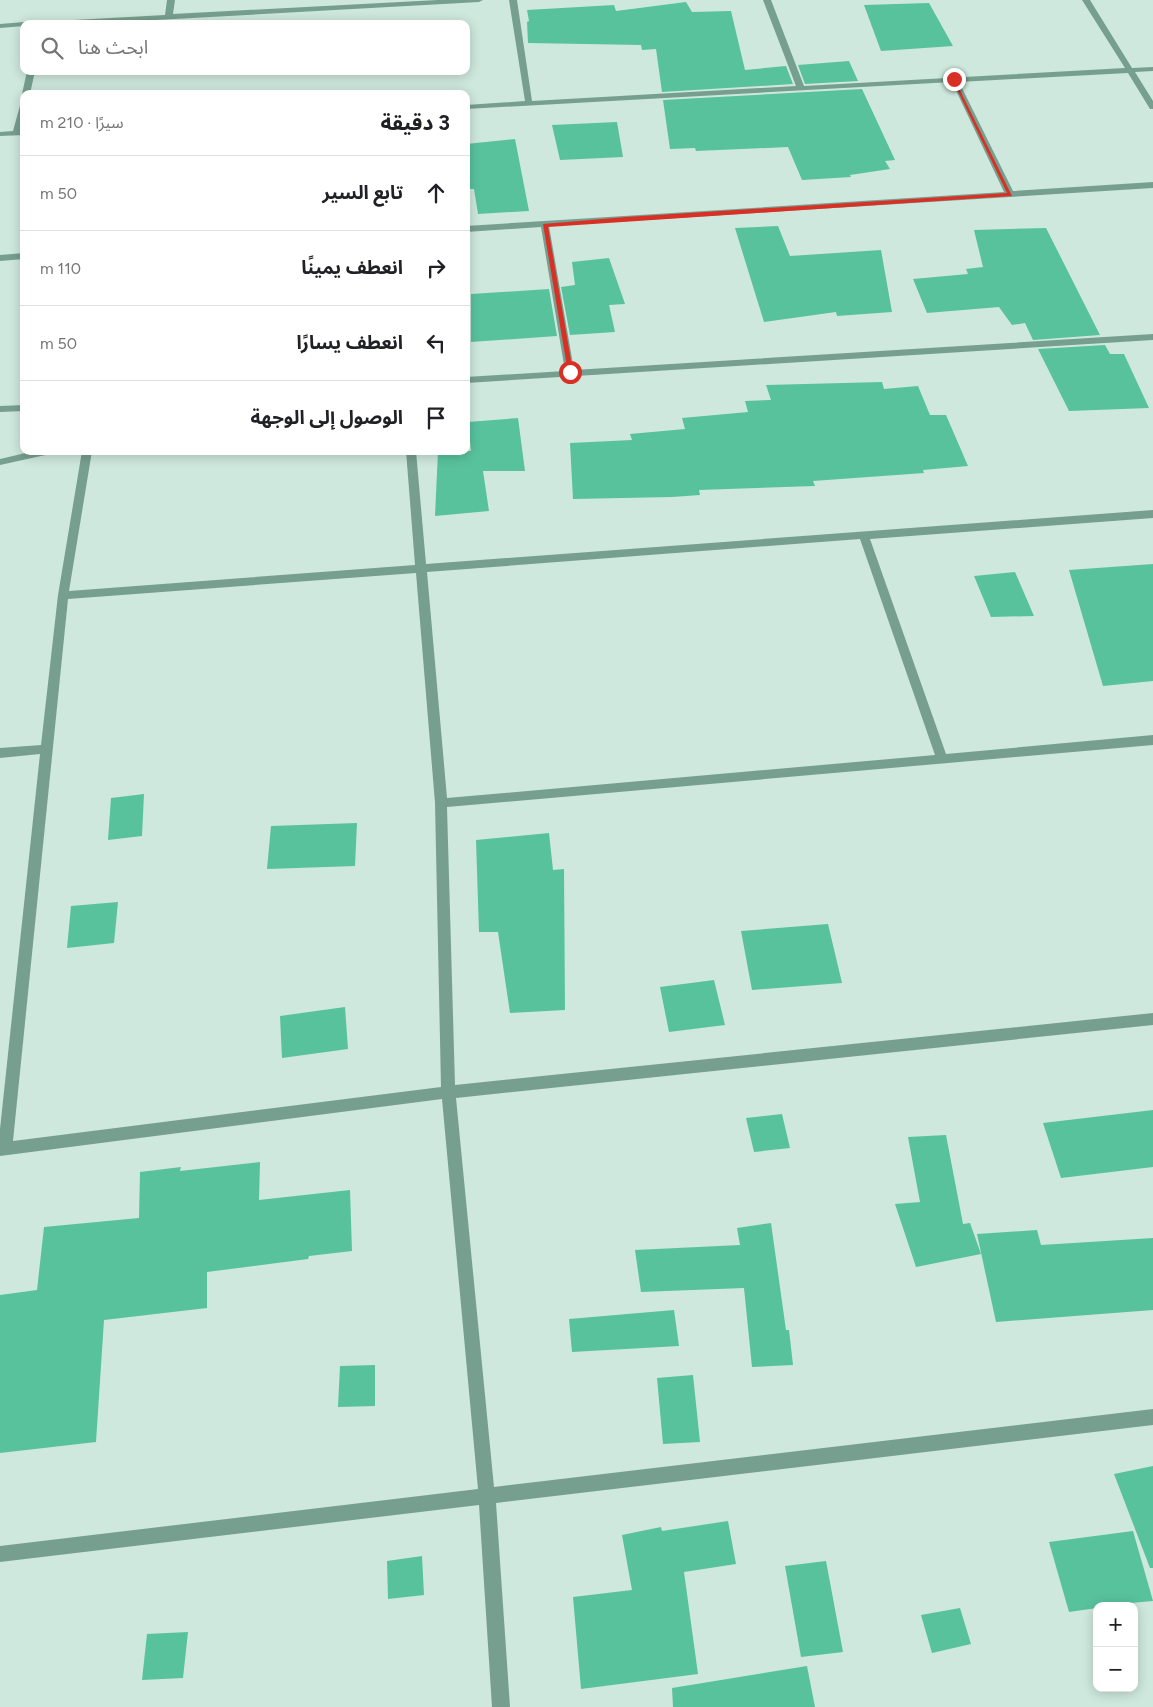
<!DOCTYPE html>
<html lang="ar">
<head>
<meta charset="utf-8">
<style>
	body { margin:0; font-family:Figtree,"Noto Sans Arabic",sans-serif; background:#f6f6f6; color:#202124; direction:rtl }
	.controls { position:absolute; right:15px; bottom:15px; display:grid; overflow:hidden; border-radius:10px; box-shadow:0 2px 12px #0003 }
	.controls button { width:45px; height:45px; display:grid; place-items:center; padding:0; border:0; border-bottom:1px solid #e0e0e0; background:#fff; color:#202124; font:25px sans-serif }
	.stop { position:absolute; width:15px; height:15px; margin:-11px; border:4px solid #d93025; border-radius:50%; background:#fff }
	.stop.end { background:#d93025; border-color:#fff; box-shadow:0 1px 5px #0008 }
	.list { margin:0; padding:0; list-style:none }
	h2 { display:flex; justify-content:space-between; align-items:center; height:65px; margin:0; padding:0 20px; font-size:21px }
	h2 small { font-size:16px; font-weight:400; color:#757577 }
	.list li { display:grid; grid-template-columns:32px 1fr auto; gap:15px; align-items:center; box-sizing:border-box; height:75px; padding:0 20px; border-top:1px solid #e0e0e0 }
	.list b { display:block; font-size:19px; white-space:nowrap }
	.list em { font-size:16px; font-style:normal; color:#757577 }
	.icon { flex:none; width:28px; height:28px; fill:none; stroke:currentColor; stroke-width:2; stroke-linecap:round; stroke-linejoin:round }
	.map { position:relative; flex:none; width:1153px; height:1707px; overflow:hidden; direction:ltr }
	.search { position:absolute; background:#fff; box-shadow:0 2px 12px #0003; left:20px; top:20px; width:450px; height:55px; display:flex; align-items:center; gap:12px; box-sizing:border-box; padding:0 18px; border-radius:10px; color:#757577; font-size:19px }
	.panel { position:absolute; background:#fff; box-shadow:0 2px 12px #0003; left:20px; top:90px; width:450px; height:365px; border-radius:10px; direction:rtl }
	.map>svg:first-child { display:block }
	.building { fill:#58c29d }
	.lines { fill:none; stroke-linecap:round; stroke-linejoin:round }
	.street { fill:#779f8f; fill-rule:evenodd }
	.route { fill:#d93025 }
</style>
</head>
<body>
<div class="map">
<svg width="1153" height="1707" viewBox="0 0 1153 1707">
	<rect width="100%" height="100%" fill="#cee8dd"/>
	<g class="building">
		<polygon points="686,2 692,12 731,11 745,70 786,66 793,84 662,92 656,49 642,50 641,45 528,43 527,22 529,21 527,10 614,5 616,11"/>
		<polygon points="929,3 953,46 881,51 864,5"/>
		<polygon points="849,61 858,81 805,84 798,65"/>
		<polygon points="862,89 895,160 885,161 890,169 850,175 851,177 802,180 788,147 696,151 695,148 670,149 663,100"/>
		<polygon points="617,122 623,157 560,160 552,125"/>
		<polygon points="515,139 529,211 478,214 474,189 466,189 466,144"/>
		<polygon points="778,226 790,256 881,250 892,312 837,316 836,312 764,322 735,228"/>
		<polygon points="1046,228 1100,335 1033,340 1025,323 1012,325 999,307 927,313 913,279 968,274 966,269 983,267 974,230"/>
		<polygon points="609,258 625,304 609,305 615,332 570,335 561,287 575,285 572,262"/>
		<polygon points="549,289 557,336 471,342 471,294"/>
		<polygon points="1105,345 1110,354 1124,354 1149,408 1069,411 1038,349"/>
		<polygon points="882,382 884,389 918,386 930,415 946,415 968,466 923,470 924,473 813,481 815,486 699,490 700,495 672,497 573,499 570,443 632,440 630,434 685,429 682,418 748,412 745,401 771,400 766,385"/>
		<polygon points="518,418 525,471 483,471 489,511 435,516 438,451 471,451 468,422"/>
		<polygon points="1153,564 1153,681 1103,686 1069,570"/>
		<polygon points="1015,572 1034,616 991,617 974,576"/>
		<polygon points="144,794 142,836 108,840 111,798"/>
		<polygon points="357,823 355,866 267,869 271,826"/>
		<polygon points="549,833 553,870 564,869 565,1010 510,1013 498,932 479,932 476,840"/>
		<polygon points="118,902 114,943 67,948 71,906"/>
		<polygon points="828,924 842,983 752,990 741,931"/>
		<polygon points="714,980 725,1025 669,1032 660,987"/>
		<polygon points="345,1007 348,1049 282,1058 280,1016"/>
		<polygon points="1153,1110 1153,1167 1061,1178 1043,1123"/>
		<polygon points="782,1114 790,1148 754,1152 746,1118"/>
		<polygon points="946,1135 963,1224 970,1223 981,1254 916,1267 895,1204 920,1202 908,1137"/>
		<polygon points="260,1162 259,1200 350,1190 352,1251 309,1256 308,1259 207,1272 207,1308 104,1320 96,1442 0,1453 0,1295 37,1290 44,1227 139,1218 140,1172 181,1167 180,1171"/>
		<polygon points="771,1223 786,1330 789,1330 793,1365 752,1367 744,1288 641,1292 635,1250 740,1245 737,1228"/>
		<polygon points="1037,1230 1041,1245 1153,1238 1153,1310 996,1322 977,1234"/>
		<polygon points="674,1310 679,1346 572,1352 569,1319"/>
		<polygon points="375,1365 375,1406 338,1407 340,1366"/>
		<polygon points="693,1375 700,1442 663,1444 657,1378"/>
		<polygon points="1153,1466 1153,1568 1150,1568 1114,1474"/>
		<polygon points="728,1521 736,1564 684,1572 698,1674 581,1689 573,1597 632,1590 622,1535 661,1527 662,1531"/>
		<polygon points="1133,1531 1153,1601 1097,1606 1097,1608 1069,1612 1049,1542"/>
		<polygon points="422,1556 424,1595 388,1599 387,1561"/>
		<polygon points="826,1561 843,1652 801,1657 785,1566"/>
		<polygon points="960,1608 971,1644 932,1653 921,1615"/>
		<polygon points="188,1632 183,1678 142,1680 147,1634"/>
		<polygon points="807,1666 815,1707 673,1707 672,1688"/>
	</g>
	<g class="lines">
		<g class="street">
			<polygon points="167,0 175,0 173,14 438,0 483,0 479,2 83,24 33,24 37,22 165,15"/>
			<polygon points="509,0 517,0 532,101 796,86 763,0 771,0 804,86 1125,68 1082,0 1090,0 1132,68 1153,67 1153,71 1135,72 1153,101 1153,109 1150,109 1128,73 959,82 1013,191 1153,182 1153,188 549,226 574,370 1153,334 1153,340 466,383 466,377 565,371 541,227 466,232 466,226 1004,192 952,82 466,109 466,105 525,101"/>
			<polygon points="24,22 28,24 24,24 24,26 0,28 0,24"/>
			<polygon points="27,71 35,71 30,94 24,94 24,96 22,94"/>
			<polygon points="21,102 24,102 22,131 24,131 24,135 0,136 0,132 13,131"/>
			<polygon points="24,253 24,259 0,261 0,255"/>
			<polygon points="24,405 24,411 0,412 0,406"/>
			<polygon points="34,451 55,451 50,454 0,465 0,459"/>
			<path d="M82,451H92L69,591L415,565L406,451H416L426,564L1153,510V518L870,539L946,754L1153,735V745L447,807L455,1085L1153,1013V1025L456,1098L494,1487L1153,1409V1425L496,1503L510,1707H492L479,1505L0,1562V1546L478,1489L442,1099L0,1156V1129L40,754L0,758V748L41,745L58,595ZM860,539L935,755L447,798L427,572ZM416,573L435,803L441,1087L13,1141L68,599Z"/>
		</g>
	</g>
	<polygon class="route" points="954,78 1012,196 548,227 573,372 568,373 543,224 626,217 1007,193 952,79"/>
</svg>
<div class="controls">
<button>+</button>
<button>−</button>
</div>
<div class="stop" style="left:570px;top:372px"></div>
<div class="stop end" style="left:954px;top:79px"></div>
<div class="search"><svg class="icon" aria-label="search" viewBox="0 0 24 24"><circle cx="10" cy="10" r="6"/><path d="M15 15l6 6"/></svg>ابحث هنا</div>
<section class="panel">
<h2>3 دقيقة<small>سيرًا · 210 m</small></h2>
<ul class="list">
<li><svg class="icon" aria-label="ahead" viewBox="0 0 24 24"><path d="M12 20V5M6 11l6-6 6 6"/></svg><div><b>تابع السير</b></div><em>50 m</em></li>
<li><svg class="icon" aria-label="right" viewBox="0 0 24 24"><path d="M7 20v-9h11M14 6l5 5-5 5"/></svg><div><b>انعطف يمينًا</b></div><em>110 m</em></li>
<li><svg class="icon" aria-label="left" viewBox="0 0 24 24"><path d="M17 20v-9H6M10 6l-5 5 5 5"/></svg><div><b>انعطف يسارًا</b></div><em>50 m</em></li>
<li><svg class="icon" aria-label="arrive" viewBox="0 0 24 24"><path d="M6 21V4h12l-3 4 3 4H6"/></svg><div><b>الوصول إلى الوجهة</b></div></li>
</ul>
</section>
</div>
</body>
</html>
